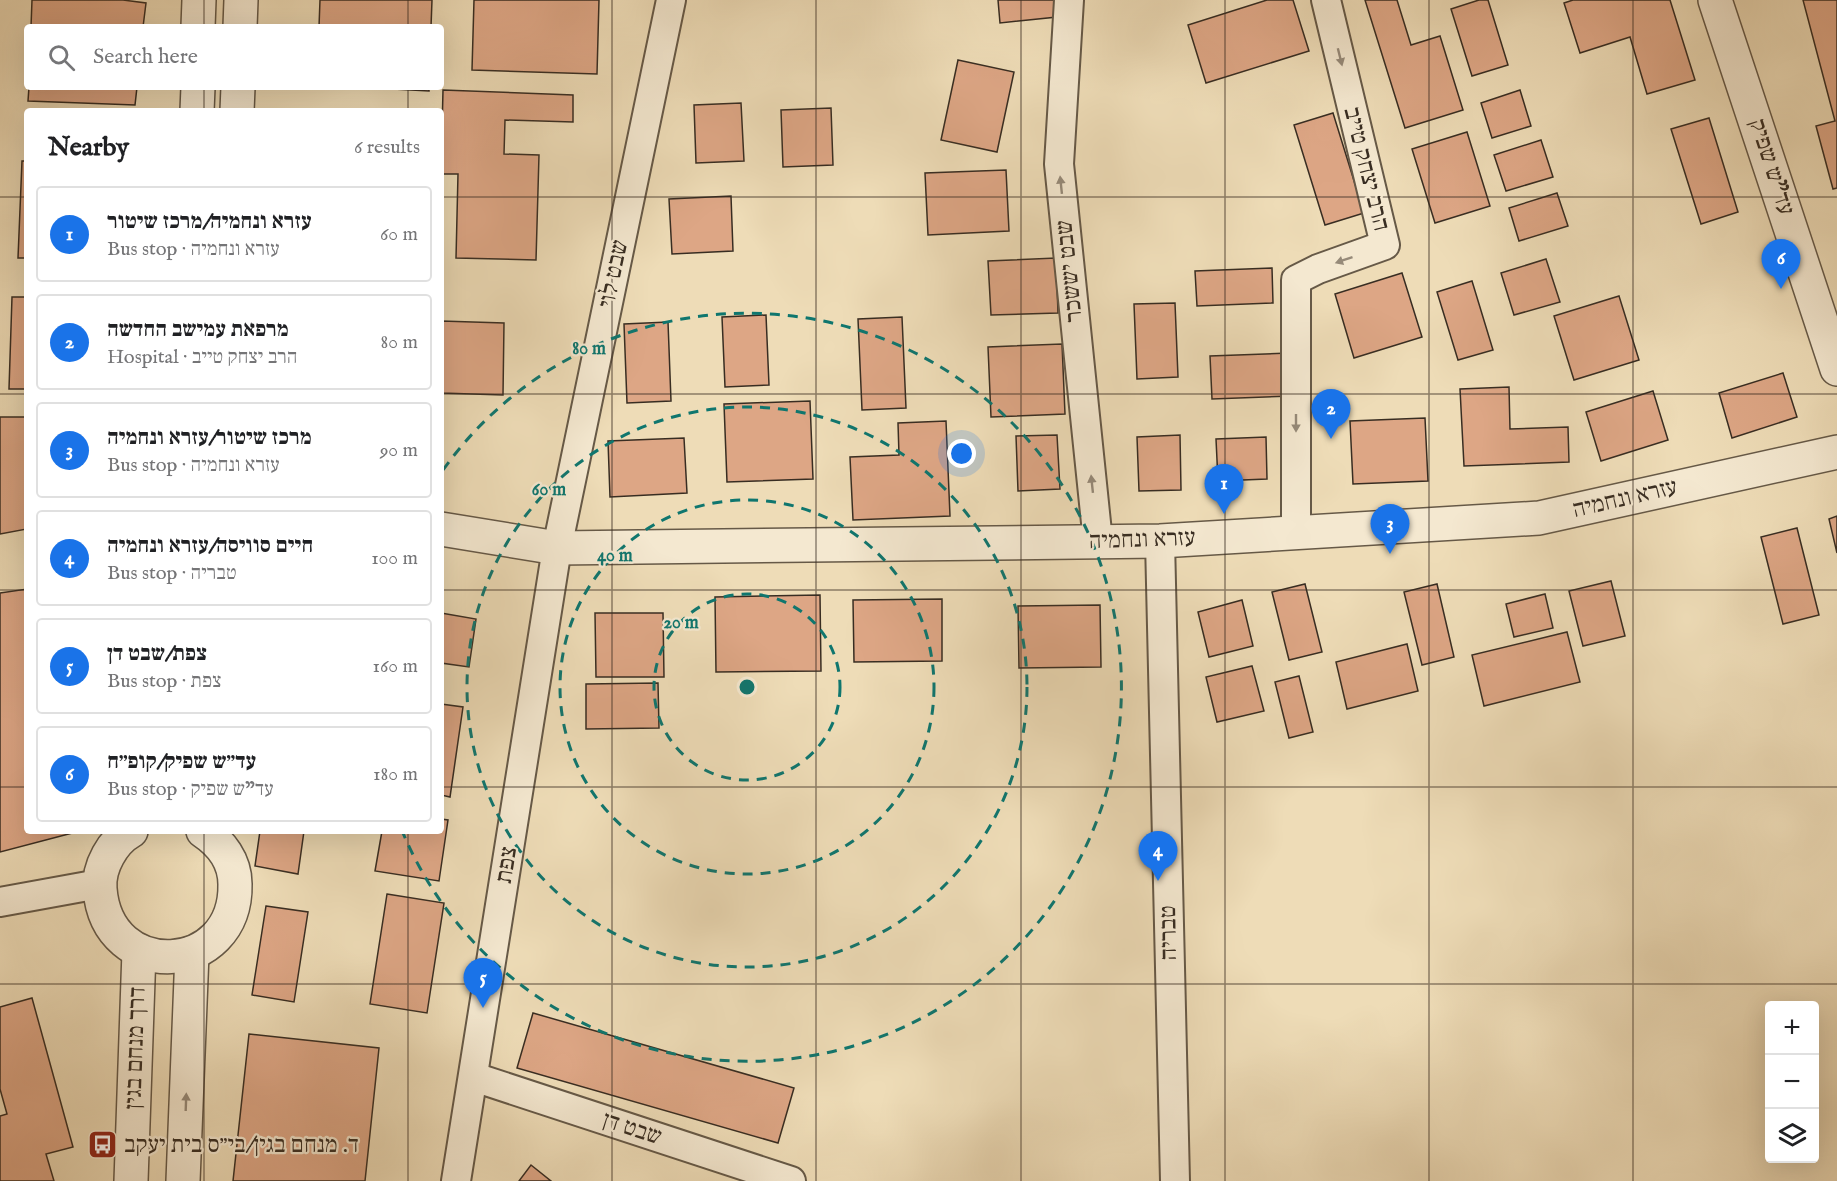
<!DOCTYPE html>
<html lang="en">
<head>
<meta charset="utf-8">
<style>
	body { margin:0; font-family:"IM FELL English","Frank Ruhl Libre",serif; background:#f6f6f6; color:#202124 }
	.controls { position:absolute; right:18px; bottom:18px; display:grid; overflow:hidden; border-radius:6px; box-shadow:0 6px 24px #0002 }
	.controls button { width:54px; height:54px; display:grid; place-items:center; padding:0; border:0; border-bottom:2px solid #e0e0e0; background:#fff; color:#202124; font:30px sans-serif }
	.you { position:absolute; left:962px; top:454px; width:21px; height:21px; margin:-15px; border:4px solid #fff; border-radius:50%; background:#1a73e8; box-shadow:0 0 0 9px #1a73e833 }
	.badge { display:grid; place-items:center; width:39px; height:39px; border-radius:50%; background:#1a73e8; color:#fff; font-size:20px; font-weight:700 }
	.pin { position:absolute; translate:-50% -50px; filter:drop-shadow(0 2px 3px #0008) }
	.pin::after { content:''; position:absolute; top:32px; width:21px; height:18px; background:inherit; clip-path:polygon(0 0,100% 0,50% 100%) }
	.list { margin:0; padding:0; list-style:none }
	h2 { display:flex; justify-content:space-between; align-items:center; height:78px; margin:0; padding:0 24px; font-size:26px }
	h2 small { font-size:20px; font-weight:400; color:#757577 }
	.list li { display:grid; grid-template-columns:39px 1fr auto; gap:18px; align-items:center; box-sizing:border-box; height:96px; margin:0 12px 12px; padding:0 12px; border:2px solid #e0e0e0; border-radius:6px }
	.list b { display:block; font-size:22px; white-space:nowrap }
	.list p { margin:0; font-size:20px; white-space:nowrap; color:#757577 }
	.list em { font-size:20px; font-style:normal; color:#757577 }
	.icon { flex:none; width:33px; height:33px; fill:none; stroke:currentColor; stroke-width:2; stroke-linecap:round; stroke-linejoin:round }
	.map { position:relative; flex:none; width:1837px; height:1181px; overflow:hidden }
	.search { position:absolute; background:#fff; box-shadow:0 6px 24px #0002; left:24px; top:24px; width:420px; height:66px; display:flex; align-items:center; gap:15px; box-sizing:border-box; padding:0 21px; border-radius:6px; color:#757577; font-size:22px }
	.panel { position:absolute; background:#fff; box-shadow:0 6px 24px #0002; left:24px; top:108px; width:420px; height:726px; border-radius:6px }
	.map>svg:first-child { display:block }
	.building { fill:#dda685; stroke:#382d22; stroke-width:1.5 }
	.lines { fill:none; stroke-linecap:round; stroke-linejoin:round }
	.minor-casing { stroke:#665947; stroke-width:32 }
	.tertiary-casing { stroke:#665947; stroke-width:36 }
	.minor { stroke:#f4e8d0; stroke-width:28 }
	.tertiary { stroke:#f4e8d0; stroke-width:33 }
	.oneway { fill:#968a79 }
	.grid { fill:none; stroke:#382d22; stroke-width:1.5; stroke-opacity:0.55 }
	.ring { fill:none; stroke:#0f766e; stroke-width:3; stroke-dasharray:10 8 }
	.labels { text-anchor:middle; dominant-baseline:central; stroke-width:4.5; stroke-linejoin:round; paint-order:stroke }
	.street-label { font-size:24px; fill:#382d22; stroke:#f4e8d0 }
	.poi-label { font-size:24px; fill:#382d22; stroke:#f4e8d0; text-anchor:start }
	.centre { fill:#0f766e; stroke:#f4e8d0; stroke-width:3 }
	.ring-label { font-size:18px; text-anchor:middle; font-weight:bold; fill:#0f766e; stroke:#f4e8d0; stroke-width:4.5; stroke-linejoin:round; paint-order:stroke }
</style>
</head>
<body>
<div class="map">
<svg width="1837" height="1181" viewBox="0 0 1837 1181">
	<rect width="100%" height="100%" fill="#eedcb7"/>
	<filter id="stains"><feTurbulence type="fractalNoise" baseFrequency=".00333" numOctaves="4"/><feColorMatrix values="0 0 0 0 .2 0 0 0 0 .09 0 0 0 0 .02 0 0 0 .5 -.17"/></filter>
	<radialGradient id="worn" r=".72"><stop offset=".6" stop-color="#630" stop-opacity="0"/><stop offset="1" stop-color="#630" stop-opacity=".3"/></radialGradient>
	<g class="building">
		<polygon points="32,0 123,0 146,3 143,27 31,27"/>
		<polygon points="320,0 432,0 431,27 319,27"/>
		<polygon points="474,0 599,0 597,74 472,70"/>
		<polygon points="998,0 1055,0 1057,17 1000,23"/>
		<polygon points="1267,0 1293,0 1309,51 1206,83 1188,25"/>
		<polygon points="1365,0 1397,0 1411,45 1440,36 1463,110 1405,128"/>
		<polygon points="1479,0 1488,0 1508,65 1472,76 1451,9"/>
		<polygon points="1573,0 1670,0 1695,80 1647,94 1630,37 1580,53 1564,3"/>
		<polygon points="1803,0 1837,0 1837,188 1833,189 1816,126 1835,121"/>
		<polygon points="958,60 1014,72 997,152 941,140"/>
		<polygon points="29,87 137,87 135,105 28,101"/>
		<polygon points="355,87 429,87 429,91"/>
		<polygon points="443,90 573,95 573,122 505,120 504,154 539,155 536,260 456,258 458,174 441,174"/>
		<polygon points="1520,90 1531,126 1492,138 1481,103"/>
		<polygon points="741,103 744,161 696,163 694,105"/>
		<polygon points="831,108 833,165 783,167 781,110"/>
		<polygon points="1333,113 1364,213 1325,225 1294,125"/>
		<polygon points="1709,118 1738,212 1701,224 1671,129"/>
		<polygon points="1467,132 1490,206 1435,223 1412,149"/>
		<polygon points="1541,140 1553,177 1506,191 1494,155"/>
		<polygon points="22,161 27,161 27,258 18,258"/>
		<polygon points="1006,170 1009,231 928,235 925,173"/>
		<polygon points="1557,193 1568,226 1519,241 1509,208"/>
		<polygon points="731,196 733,251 672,254 669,199"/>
		<polygon points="1056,258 1058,313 991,315 988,261"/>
		<polygon points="1546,259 1560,302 1514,315 1501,273"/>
		<polygon points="1272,268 1273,303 1197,306 1195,271"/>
		<polygon points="1402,273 1422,337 1354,358 1335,294"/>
		<polygon points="1472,281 1493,350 1458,360 1437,292"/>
		<polygon points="1619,296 1639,360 1574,380 1554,316"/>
		<polygon points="12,297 27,297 27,389 9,389"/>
		<polygon points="1175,303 1178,377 1137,379 1134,304"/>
		<polygon points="766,315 769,385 725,387 722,317"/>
		<polygon points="902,317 906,408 862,410 858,319"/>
		<polygon points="441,321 504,323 503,395 441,393"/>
		<polygon points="668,322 671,401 627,403 624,324"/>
		<polygon points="1062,344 1065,414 991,417 988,347"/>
		<polygon points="1289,353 1291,396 1212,399 1210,356"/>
		<polygon points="1783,373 1797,417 1732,438 1719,393"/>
		<polygon points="1509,387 1510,429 1568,427 1569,462 1464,466 1460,389"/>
		<polygon points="1653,391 1668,440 1601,461 1586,412"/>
		<polygon points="810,401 813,479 727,482 724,404"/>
		<polygon points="0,417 27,417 27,529 0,534"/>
		<polygon points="1425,418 1428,481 1353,484 1350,421"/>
		<polygon points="946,421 950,516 853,520 850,457 899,455 898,423"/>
		<polygon points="1057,435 1060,489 1018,491 1016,436"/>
		<polygon points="1180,435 1181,490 1139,491 1137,437"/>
		<polygon points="1266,437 1267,479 1218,481 1216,439"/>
		<polygon points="684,438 687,493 610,497 608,441"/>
		<polygon points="1837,516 1837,553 1829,519"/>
		<polygon points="1797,528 1819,615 1783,624 1761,537"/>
		<polygon points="1611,581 1625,636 1583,646 1569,591"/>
		<polygon points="1305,584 1322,652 1289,660 1272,592"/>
		<polygon points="1437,584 1454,657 1422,665 1404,592"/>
		<polygon points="27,589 27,831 80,831 0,852 0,593"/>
		<polygon points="1545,594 1553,628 1514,637 1506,604"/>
		<polygon points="820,595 821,671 716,672 715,597"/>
		<polygon points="942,599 942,661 854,662 853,600"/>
		<polygon points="1242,600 1253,646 1209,657 1198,612"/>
		<polygon points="1100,605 1101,667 1019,668 1018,606"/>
		<polygon points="441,613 476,619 469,667 441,663"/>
		<polygon points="595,613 663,613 664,677 596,677"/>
		<polygon points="1567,632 1580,682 1484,706 1472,655"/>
		<polygon points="1407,644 1418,691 1347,709 1336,662"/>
		<polygon points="1252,666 1264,711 1217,722 1206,677"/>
		<polygon points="1299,676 1313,732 1289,738 1275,682"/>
		<polygon points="658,683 659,728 586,729 586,684"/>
		<polygon points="441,704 463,707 450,797 441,795"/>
		<polygon points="441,819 448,820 439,881 375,871 382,831 441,831"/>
		<polygon points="260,831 304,831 298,874 255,866"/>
		<polygon points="387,894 444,903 427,1013 370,1004"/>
		<polygon points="266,906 308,912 294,1002 252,995"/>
		<polygon points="32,998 73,1147 46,1154 54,1181 0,1181 0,1116 7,1114 0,1089 0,1007"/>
		<polygon points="533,1013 794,1088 778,1143 517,1068"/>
		<polygon points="249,1034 379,1048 365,1181 233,1181"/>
		<polygon points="531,1165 551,1181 519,1181"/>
	</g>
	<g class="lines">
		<defs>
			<g id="minor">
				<polyline points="1069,0 1059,164 1098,542"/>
				<polyline points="1296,531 1296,280 1318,269 1385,245 1326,0"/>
				<polyline points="1160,541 1175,1181"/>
				<polyline points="0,902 99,884"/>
				<polyline points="474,1077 791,1181"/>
				<polyline points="456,1181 557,548 671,0"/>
			</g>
			<g id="tertiary">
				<polyline points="1715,0 1837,369"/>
				<polyline points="198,27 199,0"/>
				<polyline points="240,27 241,0"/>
				<polyline points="197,111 198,87"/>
				<polyline points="237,111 238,87"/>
				<polyline points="441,529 557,548 1160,541 1539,518 1837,452"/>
				<path d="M131,831C113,841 98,867 100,889C107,983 237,977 235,884C235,861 221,843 203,831"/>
				<polyline points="131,1181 139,951"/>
				<polyline points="183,1181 192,953"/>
			</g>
		</defs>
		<use href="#minor" class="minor-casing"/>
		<use href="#tertiary" class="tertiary-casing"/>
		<use href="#minor" class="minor"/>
		<use href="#tertiary" class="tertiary"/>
	</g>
	<defs><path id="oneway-solid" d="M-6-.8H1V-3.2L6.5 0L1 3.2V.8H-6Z" transform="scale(1.5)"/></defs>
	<g class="oneway">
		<use href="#oneway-solid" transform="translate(1340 57) rotate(76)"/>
		<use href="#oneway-solid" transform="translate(1061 185) rotate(-96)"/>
		<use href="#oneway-solid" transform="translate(1344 260) rotate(161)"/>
		<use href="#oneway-solid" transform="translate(1296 423) rotate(90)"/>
		<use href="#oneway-solid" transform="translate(1092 484) rotate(-96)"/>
		<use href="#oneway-solid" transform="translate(186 1102) rotate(-88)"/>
	</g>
	<path class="grid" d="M204,0V27M408,0V27M612,0V1181M816,0V1181M1021,0V1181M1225,0V1181M1429,0V1181M1633,0V1181M204,87V111M408,87V111M0,197H27M441,197H1837M0,394H27M441,394H1837M0,590H27M441,590H1837M0,787H27M441,787H1837M204,831V1181M408,831V1181M0,984H1837"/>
	<g class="ring">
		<circle cx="747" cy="687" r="93"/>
		<circle cx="747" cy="687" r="187"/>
		<circle cx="747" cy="687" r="280"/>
		<path d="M443 470A374 374 0 1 1 403 833"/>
	</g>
	<defs>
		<symbol id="bus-square" viewBox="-11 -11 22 22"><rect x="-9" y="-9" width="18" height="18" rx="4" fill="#8f2418" stroke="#f4e8d0"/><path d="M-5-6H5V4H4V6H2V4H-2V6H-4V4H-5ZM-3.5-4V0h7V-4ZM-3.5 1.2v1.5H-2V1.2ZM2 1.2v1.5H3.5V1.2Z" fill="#fff"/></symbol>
	</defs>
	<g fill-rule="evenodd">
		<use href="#bus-square" x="86" y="1128" width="33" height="33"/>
	</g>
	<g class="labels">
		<g class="street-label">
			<text transform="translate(1771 167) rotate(72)">עד"ש שפיק</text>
			<text transform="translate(1366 169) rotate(76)">הרב יצחק טייב</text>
			<text transform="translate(1070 271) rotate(-96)">שבט יששכר</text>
			<text transform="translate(614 274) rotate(-78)">שבט לוי</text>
			<text transform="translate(1625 499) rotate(-13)">עזרא ונחמיה</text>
			<text transform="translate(1142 540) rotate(-2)">עזרא ונחמיה</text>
			<text transform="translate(507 865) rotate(-81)">צפת</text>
			<text transform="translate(1169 933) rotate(-91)">טבריה</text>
			<text transform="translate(136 1048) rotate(-88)">דרך מנחם בגין</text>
			<text transform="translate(632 1129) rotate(18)">שבט דן</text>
		</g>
		<g class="poi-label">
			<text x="124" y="1145">ד. מנחם בגין/בי״ס בית יעקב</text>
		</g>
	</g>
	<circle cx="747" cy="687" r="9" class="centre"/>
	<g class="ring-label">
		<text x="589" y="354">80 m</text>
		<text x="549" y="495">60 m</text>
		<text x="615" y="561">40 m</text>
		<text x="681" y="628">20 m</text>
	</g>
	<rect width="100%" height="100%" filter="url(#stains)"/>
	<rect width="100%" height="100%" fill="url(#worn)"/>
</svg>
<div class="controls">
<button>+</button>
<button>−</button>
<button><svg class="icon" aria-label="layers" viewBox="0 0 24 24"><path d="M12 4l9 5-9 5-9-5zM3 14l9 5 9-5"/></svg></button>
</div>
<div class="you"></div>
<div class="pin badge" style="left:1224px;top:514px">1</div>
<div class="pin badge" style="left:1331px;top:439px">2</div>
<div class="pin badge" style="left:1390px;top:554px">3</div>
<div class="pin badge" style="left:1158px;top:881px">4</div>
<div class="pin badge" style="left:483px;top:1008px">5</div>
<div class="pin badge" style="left:1781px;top:289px">6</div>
<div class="search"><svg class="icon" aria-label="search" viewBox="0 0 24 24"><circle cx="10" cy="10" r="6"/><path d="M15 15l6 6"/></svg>Search here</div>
<section class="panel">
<h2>Nearby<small>6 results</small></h2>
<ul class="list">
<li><span class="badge">1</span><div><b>עזרא ונחמיה/מרכז שיטור</b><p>Bus stop · עזרא ונחמיה</p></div><em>60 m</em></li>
<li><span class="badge">2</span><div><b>מרפאת עמישב החדשה</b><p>Hospital · הרב יצחק טייב</p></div><em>80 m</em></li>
<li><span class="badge">3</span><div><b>מרכז שיטור/עזרא ונחמיה</b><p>Bus stop · עזרא ונחמיה</p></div><em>90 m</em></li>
<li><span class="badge">4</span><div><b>חיים סוויסה/עזרא ונחמיה</b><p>Bus stop · טבריה</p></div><em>100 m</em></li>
<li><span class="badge">5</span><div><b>צפת/שבט דן</b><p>Bus stop · צפת</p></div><em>160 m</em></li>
<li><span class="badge">6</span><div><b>עד״ש שפיק/קופ״ח</b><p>Bus stop · עד&quot;ש שפיק</p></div><em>180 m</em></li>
</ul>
</section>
</div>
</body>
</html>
